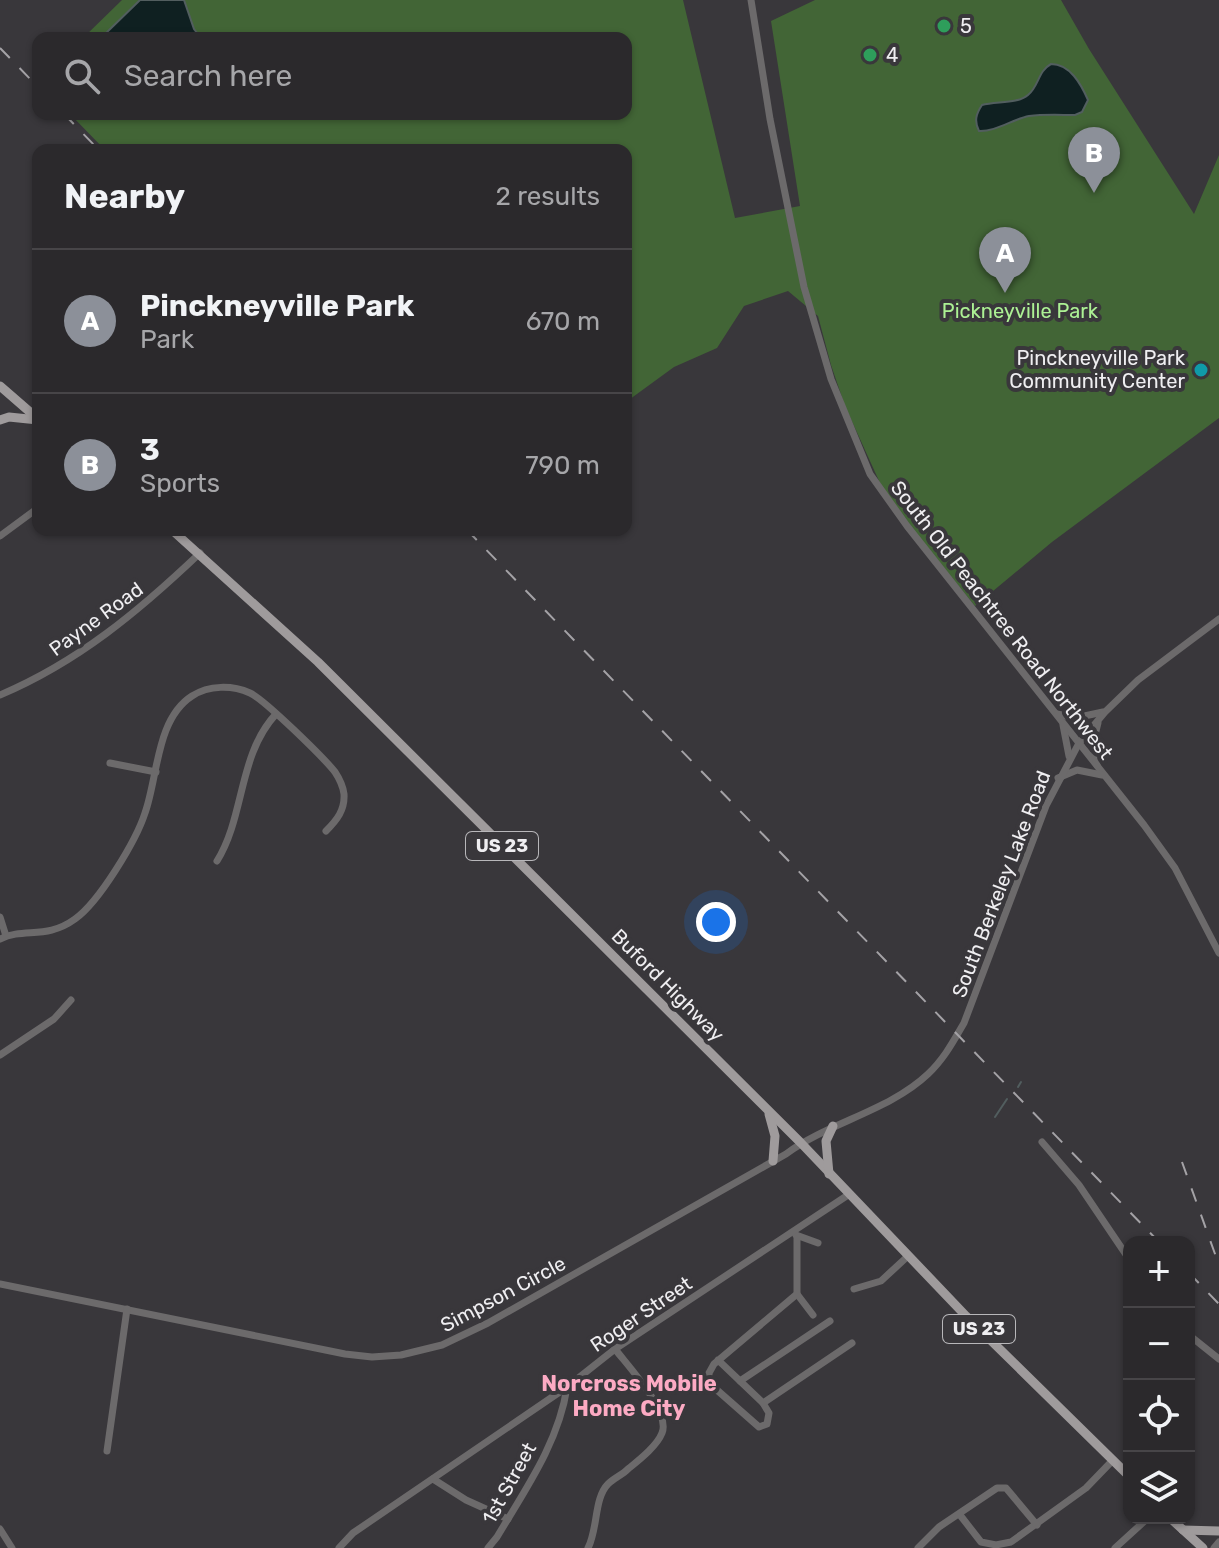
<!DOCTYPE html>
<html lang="en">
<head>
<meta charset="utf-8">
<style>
	body { margin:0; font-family:Rubik,sans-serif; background:#333134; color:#f1f3f6 }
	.controls { position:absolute; right:24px; bottom:24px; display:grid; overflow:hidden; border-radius:16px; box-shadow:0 2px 6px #0004 }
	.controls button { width:72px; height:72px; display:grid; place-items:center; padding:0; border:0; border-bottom:2px solid #474548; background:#2b292c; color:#f1f3f6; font:40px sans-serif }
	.you { position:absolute; left:716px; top:922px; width:28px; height:28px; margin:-20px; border:6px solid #fff; border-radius:50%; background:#1a73e8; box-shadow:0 0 0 12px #1a73e833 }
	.badge { display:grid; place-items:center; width:52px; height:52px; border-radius:50%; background:#8c9099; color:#fff; font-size:26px; font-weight:700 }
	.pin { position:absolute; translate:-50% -66px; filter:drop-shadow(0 2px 4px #0008) }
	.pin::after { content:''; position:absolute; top:42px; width:28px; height:24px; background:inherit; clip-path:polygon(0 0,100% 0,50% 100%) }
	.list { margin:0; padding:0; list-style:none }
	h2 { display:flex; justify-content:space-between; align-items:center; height:104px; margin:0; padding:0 32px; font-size:34px }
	h2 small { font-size:26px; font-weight:400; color:#a6a6a9 }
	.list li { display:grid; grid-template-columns:52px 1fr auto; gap:24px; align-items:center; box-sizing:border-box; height:144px; padding:0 32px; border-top:2px solid #474548 }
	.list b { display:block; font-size:30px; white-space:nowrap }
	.list p { margin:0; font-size:26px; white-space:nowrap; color:#a6a6a9 }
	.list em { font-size:26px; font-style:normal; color:#a6a6a9 }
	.icon { flex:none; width:44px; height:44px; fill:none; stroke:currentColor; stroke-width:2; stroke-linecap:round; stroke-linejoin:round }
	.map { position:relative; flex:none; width:1219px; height:1548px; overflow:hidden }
	.search { position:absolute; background:#2b292c; box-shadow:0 2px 6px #0004; left:32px; top:32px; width:600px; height:88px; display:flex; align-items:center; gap:20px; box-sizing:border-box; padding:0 28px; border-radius:16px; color:#a6a6a9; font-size:30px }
	.panel { position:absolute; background:#2b292c; box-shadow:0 2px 6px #0004; left:32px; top:144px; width:600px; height:392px; border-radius:16px }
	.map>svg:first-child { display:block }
	.green { fill:#426536 }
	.water { fill:#0f2021; stroke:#525e5f; stroke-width:2 }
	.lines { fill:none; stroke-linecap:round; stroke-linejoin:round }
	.stream { stroke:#525e5f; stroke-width:2 }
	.minor { stroke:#6c6a6b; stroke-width:7 }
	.major { stroke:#9f9b9c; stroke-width:9 }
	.rail { stroke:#a4a2a6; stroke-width:2; stroke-dasharray:14 14; stroke-linecap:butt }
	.leisure-dot { fill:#2e9e5b; stroke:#39373b; stroke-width:3 }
	.culture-dot { fill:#0f9aa8; stroke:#39373b; stroke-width:3 }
	.labels { text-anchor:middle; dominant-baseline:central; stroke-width:8; stroke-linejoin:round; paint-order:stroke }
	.shield { fill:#39373b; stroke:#b8b7ba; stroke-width:2 }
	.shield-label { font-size:18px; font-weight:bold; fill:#efeef1 }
	.poi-label { font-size:20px; fill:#efeef1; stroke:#39373b; text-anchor:start }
	.park-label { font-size:20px; fill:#acf194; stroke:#39373b }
	.street-label { font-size:20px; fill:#efeef1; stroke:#39373b }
	.neighbourhood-label { font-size:22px; font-weight:bold; fill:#fcaac3; stroke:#39373b }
</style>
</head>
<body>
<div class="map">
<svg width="1219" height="1548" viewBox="0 0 1219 1548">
	<rect width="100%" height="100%" fill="#39373b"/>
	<polygon class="green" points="122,0 683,0 735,218 800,206 771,21 815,0 1061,0 1089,49 1194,214 1219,155 1219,418 1052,542 975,606 913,530 880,483 845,406 831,365 818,316 788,291 744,306 717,348 674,367 626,402 626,150 105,150 70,114 626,114 626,38 83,38"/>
	<g class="water">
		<polygon points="140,0 184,0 194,29 201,38 104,38 105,34"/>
		<path d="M1051,64C1070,64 1081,84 1088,100L1082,112L1075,115C1060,115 1044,114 1029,116C1013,119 995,132 979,131C974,121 976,114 982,105C995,101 1018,104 1028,95C1039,86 1038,71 1051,64Z"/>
	</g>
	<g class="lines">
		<g class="stream">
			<polyline points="1018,1087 1021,1082"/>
			<polyline points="995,1117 1007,1099"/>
		</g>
		<g class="minor">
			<polyline points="751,0 770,119 804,287 831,379 870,474 907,526 1144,825 1175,868 1219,953"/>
			<polyline points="0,536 38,508"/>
			<path d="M0,695C78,662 139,611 200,553"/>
			<polyline points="1057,714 1075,718 1103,712"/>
			<polyline points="1063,725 1069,756"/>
			<polyline points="110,763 156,772"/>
			<polyline points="1097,765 1093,743 1098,723"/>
			<polyline points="1058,778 1077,770 1102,775"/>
			<path d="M217,861C245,816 238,755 276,714"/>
			<polyline points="0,917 6,936"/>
			<path d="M0,939C25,927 46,940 75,919C99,902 136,841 145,813C158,777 156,719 192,696C209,685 232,685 250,693C264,699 324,758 335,772C339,778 343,787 344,794C345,810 337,820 326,831"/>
			<polyline points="0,1055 54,1019 71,1000"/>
			<polyline points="1042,1142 1079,1185 1129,1259"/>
			<polyline points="796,1235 818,1243"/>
			<path d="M0,1284L345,1354L372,1357L401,1355L442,1345L488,1323L786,1154C829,1122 889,1111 928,1074C944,1059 953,1042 964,1023L1046,806L1079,743L1105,712L1138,680L1219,619"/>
			<polyline points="854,1289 881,1281 908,1256"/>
			<polyline points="797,1294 813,1315"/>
			<polyline points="1189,1335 1219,1359"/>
			<polyline points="718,1360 763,1403 769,1413 767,1424 759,1427 709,1383 709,1373 714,1364 797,1294 797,1236"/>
			<polyline points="740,1381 830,1321"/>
			<polyline points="763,1403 852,1343"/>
			<polyline points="107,1451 127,1309"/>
			<polyline points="433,1479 466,1500 508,1519"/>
			<polyline points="960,1515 981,1542 996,1545 1011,1542 1086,1488 1113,1460"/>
			<polyline points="0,1529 12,1548"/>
			<polyline points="339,1548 353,1533 567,1387 615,1349 848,1195"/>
			<path d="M488,1548L497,1537C525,1490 559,1442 567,1387"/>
			<path d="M588,1548C598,1529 594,1498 608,1484C614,1478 622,1475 628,1469C639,1460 657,1446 662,1433C671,1412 628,1366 615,1349"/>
			<polyline points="918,1548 939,1527 997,1488 1006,1488 1037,1525"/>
			<polyline points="1115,1548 1148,1518"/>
			<polyline points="1214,1548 1219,1542"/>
		</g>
		<g class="major">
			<polyline points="0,386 38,419"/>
			<polyline points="0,420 9,417 38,420"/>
			<polyline points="172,530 318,662 801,1143 966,1316 1129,1476"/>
			<polyline points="769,1114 775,1136 773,1161"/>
			<polyline points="829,1174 826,1141 833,1126"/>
			<polyline points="1170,1518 1203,1548"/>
			<polyline points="1183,1530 1219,1531"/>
		</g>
		<g class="rail">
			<polyline points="0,48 38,87"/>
			<polyline points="64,114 99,150"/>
			<polyline points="467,530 1159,1242"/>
			<polyline points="1182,1162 1219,1265"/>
			<polyline points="1189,1273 1219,1304"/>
		</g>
	</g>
	<g class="leisure-dot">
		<circle cx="944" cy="26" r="8"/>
		<circle cx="870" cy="55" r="8"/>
	</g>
	<circle class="culture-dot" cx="1201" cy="370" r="8"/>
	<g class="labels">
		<g class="shield">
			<rect x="466" y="832" width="72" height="28" rx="6"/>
			<rect x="943" y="1315" width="72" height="28" rx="6"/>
		</g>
		<g class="shield-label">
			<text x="502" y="846">US 23</text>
			<text x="979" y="1329">US 23</text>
		</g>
		<g class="poi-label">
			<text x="960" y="26">5</text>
			<text x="886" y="55">4</text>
			<text x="1185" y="358" text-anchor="end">Pinckneyville Park<tspan x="1185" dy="23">Community Center</tspan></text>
		</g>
		<g class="park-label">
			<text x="1020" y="311">Pickneyville Park</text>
		</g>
		<g class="street-label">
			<text transform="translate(96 619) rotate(-36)">Payne Road</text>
			<text transform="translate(1002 620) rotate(52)">South Old Peachtree Road Northwest</text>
			<text transform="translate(1001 884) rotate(-69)">South Berkeley Lake Road</text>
			<text transform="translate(668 985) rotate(45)">Buford Highway</text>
			<text transform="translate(503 1294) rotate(-28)">Simpson Circle</text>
			<text transform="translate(641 1314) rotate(-34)">Roger Street</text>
			<text transform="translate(509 1483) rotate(-61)">1st Street</text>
		</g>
		<g class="neighbourhood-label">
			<text x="629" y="1383">Norcross Mobile<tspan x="629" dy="25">Home City</tspan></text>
		</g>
	</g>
</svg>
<div class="controls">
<button>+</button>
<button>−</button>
<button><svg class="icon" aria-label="locate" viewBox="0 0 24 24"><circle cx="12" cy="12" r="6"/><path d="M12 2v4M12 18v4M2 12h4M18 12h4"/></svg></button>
<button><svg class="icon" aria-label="layers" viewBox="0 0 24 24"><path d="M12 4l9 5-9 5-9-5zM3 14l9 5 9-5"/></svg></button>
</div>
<div class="you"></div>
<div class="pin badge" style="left:1005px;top:293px">A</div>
<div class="pin badge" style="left:1094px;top:193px">B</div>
<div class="search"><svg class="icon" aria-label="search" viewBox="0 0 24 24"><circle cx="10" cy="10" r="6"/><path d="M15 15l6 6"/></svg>Search here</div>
<section class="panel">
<h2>Nearby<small>2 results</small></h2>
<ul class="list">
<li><span class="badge">A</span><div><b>Pinckneyville Park</b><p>Park</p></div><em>670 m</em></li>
<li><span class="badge">B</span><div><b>3</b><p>Sports</p></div><em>790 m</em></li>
</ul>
</section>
</div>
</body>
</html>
